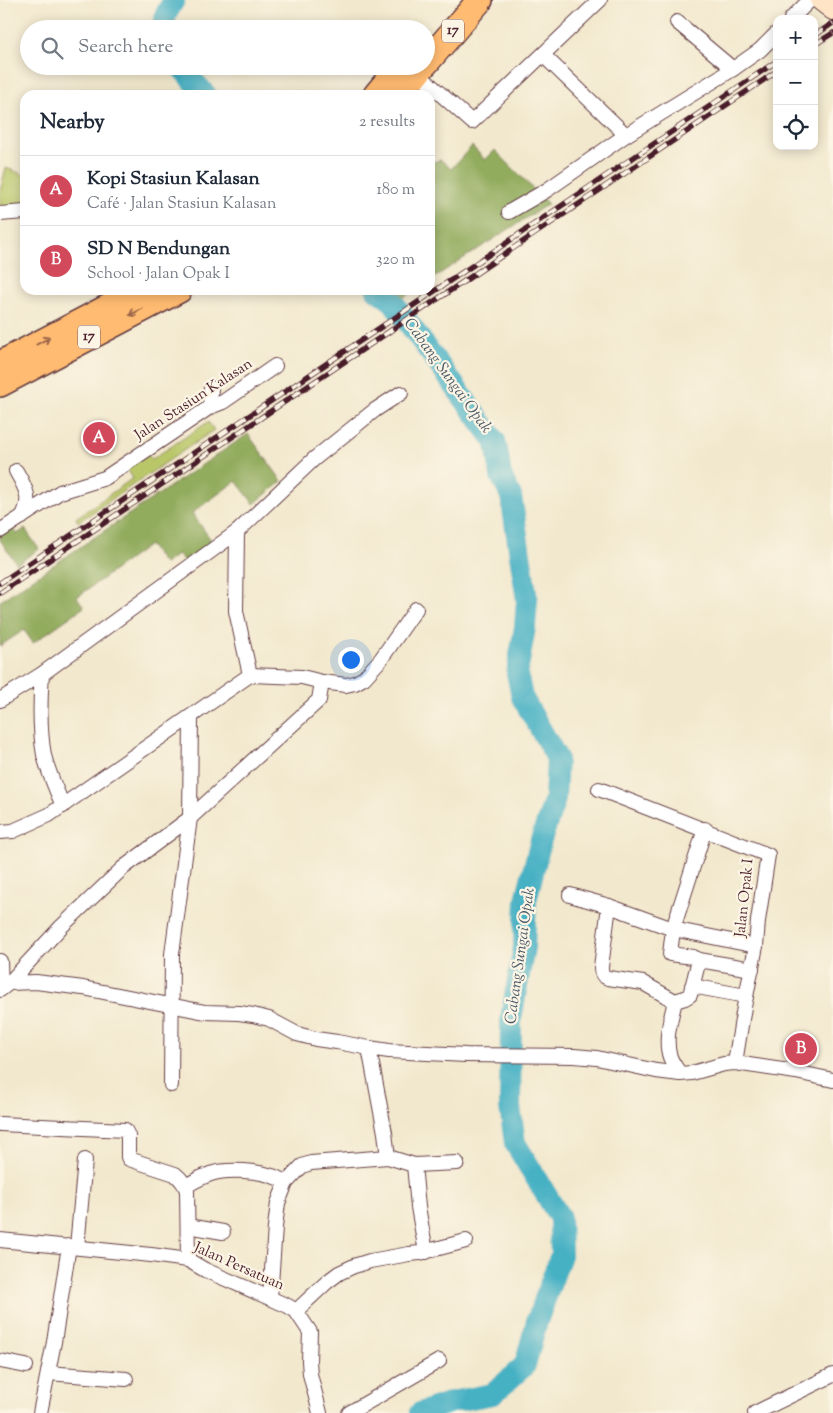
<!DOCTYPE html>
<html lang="en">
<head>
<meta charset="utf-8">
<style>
	body { margin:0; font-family:"Sorts Mill Goudy",serif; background:#f6f6f7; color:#1f2937 }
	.controls { position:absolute; right:15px; top:15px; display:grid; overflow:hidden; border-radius:10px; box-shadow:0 2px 12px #0003 }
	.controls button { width:45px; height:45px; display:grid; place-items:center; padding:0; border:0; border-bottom:1px solid #e0e1e3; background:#fff; color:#1f2937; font:25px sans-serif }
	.you { position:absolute; left:350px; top:659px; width:18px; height:18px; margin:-12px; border:4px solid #fff; border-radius:50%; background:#1a73e8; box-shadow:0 0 0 8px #1a73e833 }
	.badge { display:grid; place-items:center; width:32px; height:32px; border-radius:50%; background:#d1495b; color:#fff; font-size:16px; font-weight:700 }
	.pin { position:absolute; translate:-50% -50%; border:2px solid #fff; box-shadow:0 1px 5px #0006 }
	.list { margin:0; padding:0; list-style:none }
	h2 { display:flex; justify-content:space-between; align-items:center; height:65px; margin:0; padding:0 20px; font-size:21px }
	h2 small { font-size:16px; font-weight:400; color:#747a83 }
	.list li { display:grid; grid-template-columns:32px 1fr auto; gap:15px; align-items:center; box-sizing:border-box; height:70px; padding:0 20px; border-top:1px solid #e0e1e3 }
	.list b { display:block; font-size:19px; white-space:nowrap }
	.list p { margin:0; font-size:16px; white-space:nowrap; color:#747a83 }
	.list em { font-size:16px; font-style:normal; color:#747a83 }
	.icon { flex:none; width:28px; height:28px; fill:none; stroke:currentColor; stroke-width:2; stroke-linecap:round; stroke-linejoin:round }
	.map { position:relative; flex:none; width:833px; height:1413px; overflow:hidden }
	.search { position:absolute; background:#fff; box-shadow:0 2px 12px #0003; left:20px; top:20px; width:415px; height:55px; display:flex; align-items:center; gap:12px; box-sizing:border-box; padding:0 18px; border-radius:28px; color:#747a83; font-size:19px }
	.panel { position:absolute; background:#fff; box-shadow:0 2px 12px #0003; left:20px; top:90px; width:415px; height:205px; border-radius:15px }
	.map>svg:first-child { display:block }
	.green { fill:#b9c769; stroke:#82734a }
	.forest { fill:#92ac5d; stroke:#6e6644 }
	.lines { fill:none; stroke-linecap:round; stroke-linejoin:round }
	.river { stroke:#46b1c4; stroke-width:22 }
	.street-casing { stroke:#633d43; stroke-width:16 }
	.secondary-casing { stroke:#633d43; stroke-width:22 }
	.highway-casing { stroke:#633d43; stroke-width:28 }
	.street { stroke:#fff; stroke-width:14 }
	.secondary { stroke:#ffe4c6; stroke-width:20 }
	.highway { stroke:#ffbb71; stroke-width:25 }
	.rail-casing { stroke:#4a1f2b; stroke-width:5.5 }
	.rail { stroke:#fcf5e5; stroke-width:4; stroke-dasharray:11; stroke-linecap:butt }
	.oneway { stroke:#9b654a }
	.labels { text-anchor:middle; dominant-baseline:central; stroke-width:4.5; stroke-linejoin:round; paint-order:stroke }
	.shield { fill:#fcf5e5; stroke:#7f5f63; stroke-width:1 }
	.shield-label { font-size:14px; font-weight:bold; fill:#4a1f2b }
	.street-label { font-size:15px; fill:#4a1f2b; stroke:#fcf5e5 }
	.water-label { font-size:16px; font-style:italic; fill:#485968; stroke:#fcf5e5 }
</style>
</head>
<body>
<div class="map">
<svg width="833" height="1413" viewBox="0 0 833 1413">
	<rect width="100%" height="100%" fill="#fcf5e5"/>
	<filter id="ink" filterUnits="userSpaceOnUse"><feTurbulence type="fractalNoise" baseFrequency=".02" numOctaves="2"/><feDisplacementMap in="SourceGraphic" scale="10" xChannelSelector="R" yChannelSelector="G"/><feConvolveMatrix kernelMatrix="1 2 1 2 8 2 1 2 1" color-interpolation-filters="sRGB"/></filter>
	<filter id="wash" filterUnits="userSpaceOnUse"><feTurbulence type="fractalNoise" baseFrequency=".0096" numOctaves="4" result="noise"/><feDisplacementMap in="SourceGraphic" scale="20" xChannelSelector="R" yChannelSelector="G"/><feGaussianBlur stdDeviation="1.12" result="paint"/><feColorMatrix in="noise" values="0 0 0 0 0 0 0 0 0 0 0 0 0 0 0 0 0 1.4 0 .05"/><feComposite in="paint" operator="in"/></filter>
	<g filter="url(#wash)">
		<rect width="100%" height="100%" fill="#f2e8cd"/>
		<g class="green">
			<polygon points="6,168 25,175 25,209 0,211 0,191"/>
			<polygon points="208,422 214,430 78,522 76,518 133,478 126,468 146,453 152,459"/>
		</g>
		<g class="forest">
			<polygon points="472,146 485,160 495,150 548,204 430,280 430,159 433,162 441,160 451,169"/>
			<path d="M365,290H414C405,296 391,309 381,303C375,299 372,293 365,290Z"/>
			<polygon points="248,434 282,481 254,504 236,481 192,513 211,540 187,565 178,554 164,564 149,545 77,597 84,607 33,643 24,630 0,646 0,601"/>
			<polygon points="12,527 17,534 25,529 39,549 17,564 0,540 0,535"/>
		</g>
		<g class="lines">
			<g class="river">
				<polyline points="163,29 166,14 174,0"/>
				<polyline points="180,66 206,95"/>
				<polyline points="377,290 393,302 495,441 497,450 501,476 511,496 527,600 525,627 517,673 522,697 557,758 555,799 541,840 526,900 524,947 511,1019 510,1107 515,1143 560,1218 561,1255 537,1321 525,1365 493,1394 451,1402 420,1413"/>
			</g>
		</g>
	</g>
	<g filter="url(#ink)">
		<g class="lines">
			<defs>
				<g id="street">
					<polyline points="791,19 810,0"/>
					<polyline points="677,22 733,69"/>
					<polyline points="543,55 626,135"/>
					<polyline points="417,73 472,122 600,0"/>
					<polyline points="509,212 547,190 626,135 733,69 760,50 777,33"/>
					<polyline points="0,214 25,212"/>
					<polyline points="210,407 211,388"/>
					<path d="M16,471C25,487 33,499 22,517"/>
					<polyline points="0,531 60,492 105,478 210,407 223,402 275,366"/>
					<polyline points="237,532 236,611 250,675"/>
					<path d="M42,674C40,701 39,728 44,755C48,772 56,789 63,806"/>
					<polyline points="0,700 42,674 237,532 314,459 375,410 401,393"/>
					<polyline points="599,789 768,855 758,921 756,946 744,1007 735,1063"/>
					<polyline points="0,832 13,831 49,815 250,675 302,677 322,682 346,685 355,683 364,678 381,659 416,609"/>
					<polyline points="570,895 609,906 673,929 756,946"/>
					<path d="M609,906L601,967C601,973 602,976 608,978L643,983L675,1001L685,998L690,995L699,960L752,969"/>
					<polyline points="699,960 693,957 670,954 673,929 705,829"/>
					<polyline points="0,961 1,989"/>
					<polyline points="9,983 36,982 83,988 205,1012 239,1013 253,1015 269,1019 297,1034 316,1039 337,1042 369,1048 389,1051 466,1055 574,1056 597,1058 656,1071 680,1074 692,1073 724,1064 735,1063 796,1072 833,1080"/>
					<polyline points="692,986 746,996"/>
					<polyline points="0,990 9,983 61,927 123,868 190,818 319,700 322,682"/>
					<path d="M675,1001C671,1018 664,1040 670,1057C672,1063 677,1069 680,1074"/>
					<polyline points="369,1048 385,1133 388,1157"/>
					<polyline points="171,1085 172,954 190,818 191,717"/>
					<path d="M0,1124L125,1130L128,1136V1157L129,1159L175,1174C181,1179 185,1183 187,1191L188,1260"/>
					<polyline points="414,1165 418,1207 426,1252"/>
					<path d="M186,1186C196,1180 206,1174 218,1172C237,1169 271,1171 286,1183"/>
					<polyline points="188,1226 223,1232"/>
					<polyline points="0,1240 151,1255 188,1260 205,1270 288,1306 296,1311 310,1332 309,1361 310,1374 320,1413"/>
					<polyline points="77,1247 85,1160"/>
					<polyline points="270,1298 275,1227 278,1203 286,1183 302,1166 311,1163 388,1157 414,1165 457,1163"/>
					<polyline points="296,1311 327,1282 339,1273 354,1266 370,1261 409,1254 420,1253 466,1241"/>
					<polyline points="0,1361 26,1366"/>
					<polyline points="48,1373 126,1379"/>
					<polyline points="40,1413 54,1342 69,1246"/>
					<polyline points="349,1413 439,1361"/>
					<polyline points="755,1413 833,1375"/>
				</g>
				<polyline id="secondary" points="820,0 833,10"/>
				<g id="highway">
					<polyline points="426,63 480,0"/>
					<polyline points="376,95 400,66"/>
					<polyline points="399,95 423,66"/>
					<polyline points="0,364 141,290"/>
					<polyline points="0,384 179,290"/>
				</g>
			</defs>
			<use href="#street" class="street-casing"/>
			<use href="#secondary" class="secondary-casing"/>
			<use href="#highway" class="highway-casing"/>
			<use href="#street" class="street"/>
			<use href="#secondary" class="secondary"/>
			<use href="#highway" class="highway"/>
			<defs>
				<g id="rail">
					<polyline points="814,36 833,23"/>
					<polyline points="814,45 833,33"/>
					<polyline points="0,583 777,61"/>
					<polyline points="0,593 777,71"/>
				</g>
			</defs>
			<use href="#rail" class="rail-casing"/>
			<use href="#rail" class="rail"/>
		</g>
		<defs><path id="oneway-shaft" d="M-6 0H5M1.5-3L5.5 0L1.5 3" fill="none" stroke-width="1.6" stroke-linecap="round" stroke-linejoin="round" transform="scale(1.25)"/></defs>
		<g class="oneway">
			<use href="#oneway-shaft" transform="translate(136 312) rotate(153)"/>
			<use href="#oneway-shaft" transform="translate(43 341) rotate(-28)"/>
		</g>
	</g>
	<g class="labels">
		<g class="shield">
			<rect x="442" y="19.5" width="22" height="23" rx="4"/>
			<rect x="78" y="325.5" width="22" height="23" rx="4"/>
		</g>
		<g class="shield-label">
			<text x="453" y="31">17</text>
			<text x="89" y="337">17</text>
		</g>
		<g class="street-label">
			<text transform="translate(194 400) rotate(-33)">Jalan Stasiun Kalasan</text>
			<text transform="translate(745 898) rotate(-84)">Jalan Opak I</text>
			<text transform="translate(239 1267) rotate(24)">Jalan Persatuan</text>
		</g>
		<g class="water-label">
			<text transform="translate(447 376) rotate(54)">Cabang Sungai Opak</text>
			<text transform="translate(521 956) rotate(-82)">Cabang Sungai Opak</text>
		</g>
	</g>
</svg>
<div class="controls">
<button>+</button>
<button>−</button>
<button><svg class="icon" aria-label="locate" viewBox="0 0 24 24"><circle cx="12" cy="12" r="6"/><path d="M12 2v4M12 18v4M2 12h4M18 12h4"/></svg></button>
</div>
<div class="you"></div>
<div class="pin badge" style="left:99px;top:438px">A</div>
<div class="pin badge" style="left:801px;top:1049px">B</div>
<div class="search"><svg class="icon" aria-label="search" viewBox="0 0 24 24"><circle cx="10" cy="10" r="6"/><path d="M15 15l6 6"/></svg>Search here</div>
<section class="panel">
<h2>Nearby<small>2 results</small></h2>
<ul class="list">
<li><span class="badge">A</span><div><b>Kopi Stasiun Kalasan</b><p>Café · Jalan Stasiun Kalasan</p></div><em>180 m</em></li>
<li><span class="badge">B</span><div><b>SD N Bendungan</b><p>School · Jalan Opak I</p></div><em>320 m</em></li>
</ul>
</section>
</div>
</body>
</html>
